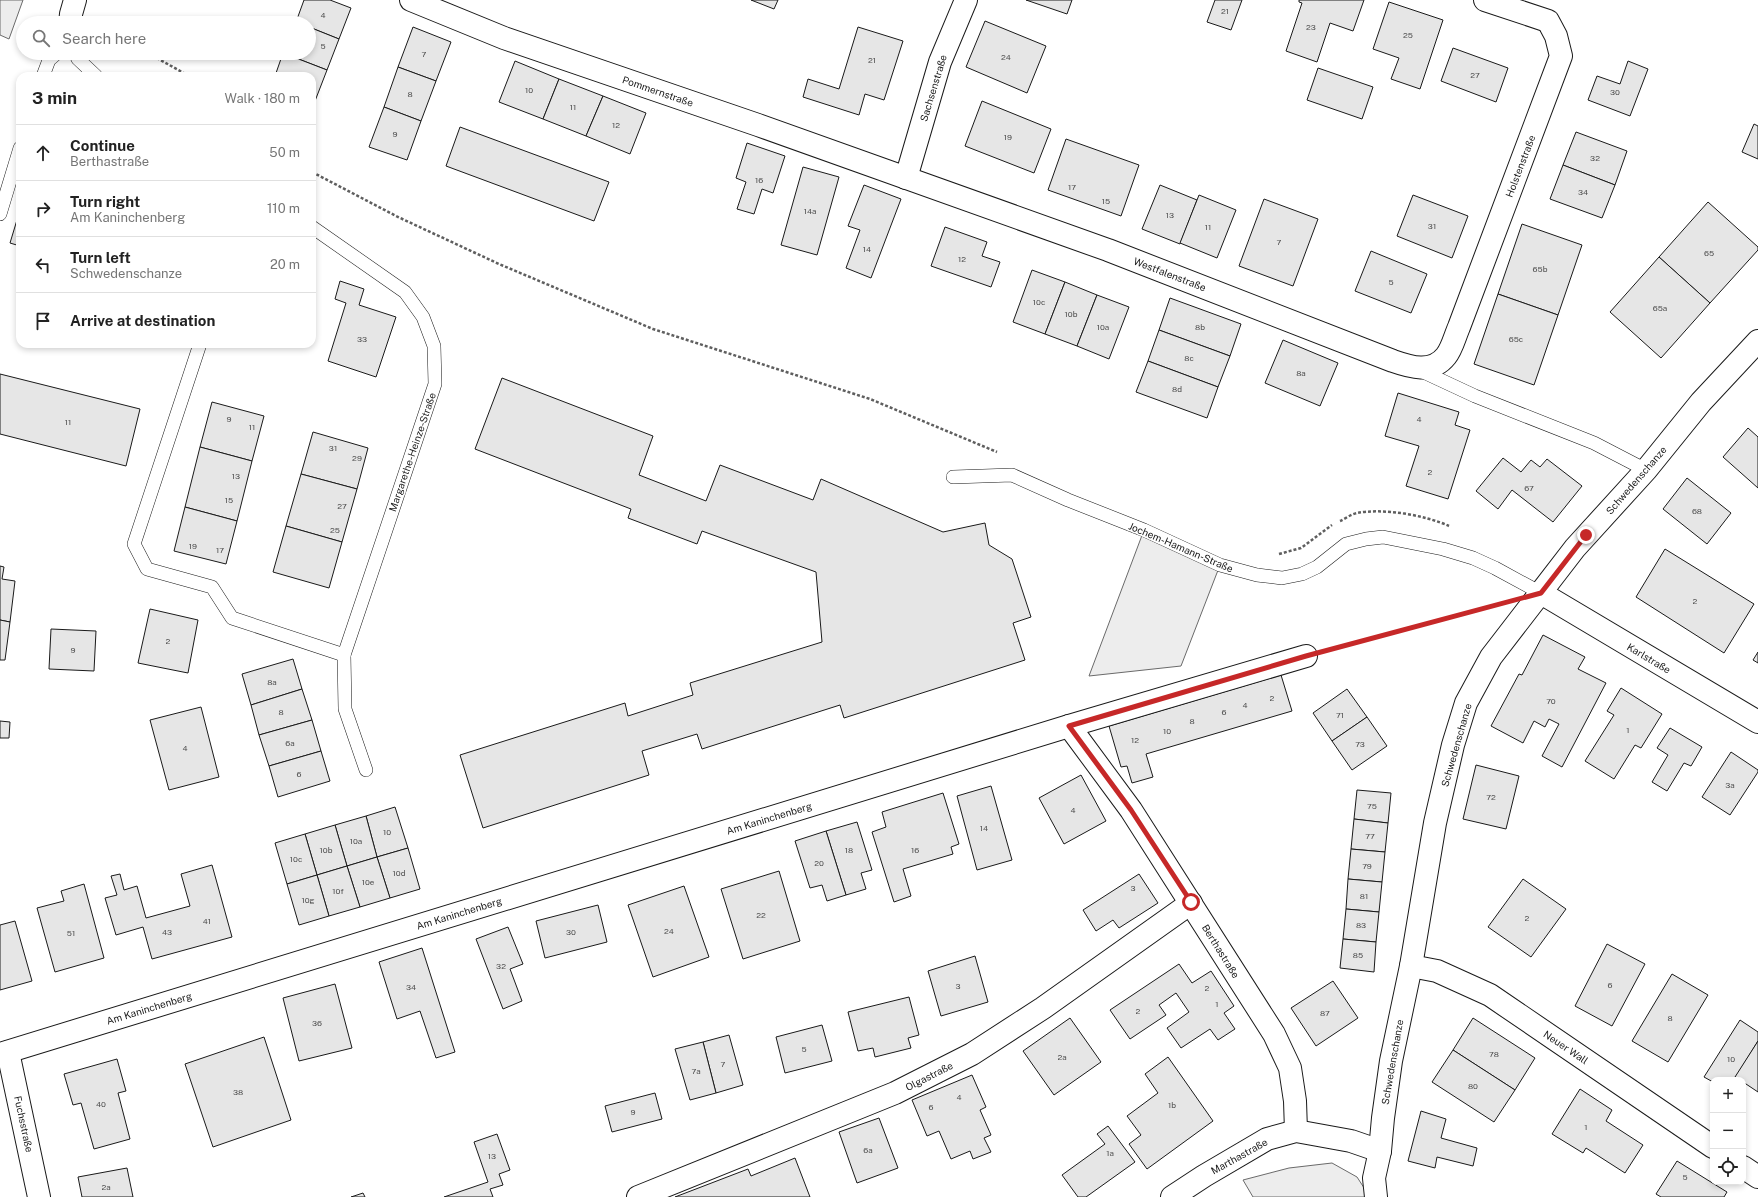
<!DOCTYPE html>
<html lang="en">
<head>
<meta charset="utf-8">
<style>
	body { margin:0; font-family:"Public Sans",sans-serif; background:#f2f2f2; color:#222 }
	.controls { position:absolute; right:12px; bottom:12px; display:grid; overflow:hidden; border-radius:8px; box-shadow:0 2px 6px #0003 }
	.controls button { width:36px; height:36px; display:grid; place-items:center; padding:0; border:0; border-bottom:1px solid #e0e0e0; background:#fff; color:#222; font:20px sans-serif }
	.stop { position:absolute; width:12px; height:12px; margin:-9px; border:3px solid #c62828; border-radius:50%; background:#fff }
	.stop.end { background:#c62828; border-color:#fff; box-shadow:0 1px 4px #0008 }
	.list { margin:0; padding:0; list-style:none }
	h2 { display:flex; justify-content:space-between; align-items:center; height:52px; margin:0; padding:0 16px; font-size:17px }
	h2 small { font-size:13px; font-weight:400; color:#767676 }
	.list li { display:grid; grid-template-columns:26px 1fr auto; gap:12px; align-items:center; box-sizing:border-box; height:56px; padding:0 16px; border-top:1px solid #e0e0e0 }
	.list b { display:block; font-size:15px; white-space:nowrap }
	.list p { margin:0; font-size:13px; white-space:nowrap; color:#767676 }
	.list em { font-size:13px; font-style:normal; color:#767676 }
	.icon { flex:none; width:22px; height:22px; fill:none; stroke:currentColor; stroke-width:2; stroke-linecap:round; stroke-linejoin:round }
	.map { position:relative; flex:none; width:1758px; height:1197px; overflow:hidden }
	.search { position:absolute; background:#fff; box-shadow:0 2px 6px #0003; left:16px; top:16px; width:300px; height:44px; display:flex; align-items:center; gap:10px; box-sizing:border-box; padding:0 14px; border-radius:22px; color:#767676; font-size:15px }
	.panel { position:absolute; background:#fff; box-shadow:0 2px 6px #0003; left:16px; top:72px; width:300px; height:276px; border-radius:12px }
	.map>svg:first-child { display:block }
	.built { fill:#ededed; stroke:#6a6a6a }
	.building { fill:#e6e6e6; stroke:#1a1a1a }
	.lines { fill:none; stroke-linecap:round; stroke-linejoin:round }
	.lane-casing { stroke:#1a1a1a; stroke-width:14 }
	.street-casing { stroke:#1a1a1a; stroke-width:24 }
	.secondary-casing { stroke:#1a1a1a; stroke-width:24 }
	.path { stroke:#5f5f5f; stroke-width:2.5; stroke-dasharray:3 2; stroke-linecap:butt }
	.lane { stroke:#fff; stroke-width:13 }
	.street { stroke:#fff; stroke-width:22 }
	.secondary { stroke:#fff; stroke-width:22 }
	.route { stroke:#c62828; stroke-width:5 }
	.labels { text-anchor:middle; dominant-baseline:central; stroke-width:3; stroke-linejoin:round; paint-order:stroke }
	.number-label { font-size:8px; fill:#4d4d4d }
	.street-label { font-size:10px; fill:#1a1a1a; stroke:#fff }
</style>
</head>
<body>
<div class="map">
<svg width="1758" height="1197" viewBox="0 0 1758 1197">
	<rect width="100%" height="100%" fill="#fff"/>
	<g class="built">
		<polygon points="0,0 23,0 9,39 0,35"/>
		<polygon points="1144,530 1220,565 1181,666 1089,676"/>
		<polygon points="1332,1163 1357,1177 1370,1197 1253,1197 1243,1180 1289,1168"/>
	</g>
	<g class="building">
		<polygon points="304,0 330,0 351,8 339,39 309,27 309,23 296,22"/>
		<polygon points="751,0 778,0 774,9"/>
		<polygon points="1026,0 1072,0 1067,14"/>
		<polygon points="1215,0 1242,0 1231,30 1207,22"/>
		<polygon points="1299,0 1364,0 1353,31 1330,23 1317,62 1286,51 1302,3 1299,2"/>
		<polygon points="1389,2 1443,20 1420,89 1391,79 1399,58 1373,49"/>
		<polygon points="985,21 1046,46 1027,93 966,67"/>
		<polygon points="309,27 339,39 327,70 283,53 309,53"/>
		<polygon points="413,27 451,42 436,81 398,67"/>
		<polygon points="858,27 903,41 884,100 865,94 859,115 803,97 808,79 839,89"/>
		<polygon points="1453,48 1508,68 1496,102 1441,81"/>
		<polygon points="283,53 327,70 315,101 312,99 312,76 275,76"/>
		<polygon points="515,61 559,79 543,119 499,102"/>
		<polygon points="1628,61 1648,69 1630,116 1588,100 1597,76 1620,84"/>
		<polygon points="398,67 436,81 421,121 384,107"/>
		<polygon points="1318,68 1373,87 1362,119 1307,100"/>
		<polygon points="559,79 603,96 586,136 543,119"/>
		<polygon points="603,96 646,113 630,154 586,136"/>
		<polygon points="982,101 1051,129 1034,173 965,146"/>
		<polygon points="384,107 421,121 407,160 369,147"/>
		<polygon points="1754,124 1758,126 1758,159 1742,152"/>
		<polygon points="460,127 609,182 594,221 446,166"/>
		<polygon points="1576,132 1627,151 1615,185 1563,165"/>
		<polygon points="1066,139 1139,165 1121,216 1048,190"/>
		<polygon points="747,143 785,156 773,193 762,189 754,214 737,209 746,182 736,178"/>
		<polygon points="1563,165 1615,185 1602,218 1550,199"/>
		<polygon points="803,167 839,177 817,255 781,245"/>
		<polygon points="864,185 901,199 871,278 846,268 860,230 848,226"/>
		<polygon points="1160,185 1197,200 1180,244 1142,229"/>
		<polygon points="1199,195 1236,210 1217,258 1180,243"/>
		<polygon points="1413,195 1468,216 1452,258 1397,236"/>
		<polygon points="1264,199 1318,219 1293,286 1239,266"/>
		<polygon points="1708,202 1758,247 1758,250 1710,303 1659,257"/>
		<polygon points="20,210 20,246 10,243"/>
		<polygon points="1522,224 1582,245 1558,315 1498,294"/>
		<polygon points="945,227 987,242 982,256 1000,262 991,287 931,266"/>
		<polygon points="1371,251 1427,274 1411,313 1355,291"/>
		<polygon points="1659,257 1710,303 1661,358 1610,312"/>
		<polygon points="1032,270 1065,282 1045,334 1013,322"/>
		<polygon points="340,281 364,289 359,305 396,317 376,377 328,361 346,303 335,299"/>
		<polygon points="1065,282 1097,295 1077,346 1045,334"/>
		<polygon points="1498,294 1558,315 1534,385 1474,364"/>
		<polygon points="1097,295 1129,307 1109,359 1077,346"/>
		<polygon points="1170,298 1241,324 1230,356 1159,330"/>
		<polygon points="1159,330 1230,356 1218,387 1148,361"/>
		<polygon points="1283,340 1338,363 1320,406 1265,383"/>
		<polygon points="1148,361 1218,387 1207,418 1136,392"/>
		<polygon points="0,374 140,409 126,466 0,434"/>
		<polygon points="502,378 653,436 639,475 706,501 720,465 813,500 821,479 943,532 985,523 989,545 1012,559 1031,617 1013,623 1025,660 844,718 840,705 702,749 697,734 642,751 649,775 483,828 460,755 625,703 628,716 693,695 690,683 822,642 816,572 702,531 697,544 628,518 631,509 475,449"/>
		<polygon points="1398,393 1459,412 1455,425 1470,430 1448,499 1406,486 1419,446 1385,436"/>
		<polygon points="212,402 264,416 252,461 200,447"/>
		<polygon points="1748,428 1758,437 1758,488 1723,457"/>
		<polygon points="313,432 368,448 357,489 301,474"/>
		<polygon points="200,447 252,461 237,521 185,507"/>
		<polygon points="1503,458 1521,472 1531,460 1540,467 1547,459 1582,486 1553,522 1512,490 1498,509 1476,491"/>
		<polygon points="301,474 357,489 342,542 286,526"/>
		<polygon points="1687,478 1731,513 1707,544 1663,509"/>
		<polygon points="185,507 237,521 226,564 174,551"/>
		<polygon points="286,526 342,542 329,588 273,572"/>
		<polygon points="1665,549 1754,604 1724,653 1636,597"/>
		<polygon points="0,566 4,567 2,579 15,581 10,622 0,620"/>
		<polygon points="150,609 198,620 188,673 138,663"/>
		<polygon points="0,620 10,622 5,660 0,660"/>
		<polygon points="51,629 96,631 94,671 49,669"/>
		<polygon points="1543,635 1585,657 1578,669 1606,683 1562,767 1542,756 1559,724 1549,719 1545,727 1534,721 1523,743 1491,726 1519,674 1522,675"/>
		<polygon points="1758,652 1758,663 1753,660"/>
		<polygon points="293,659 302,689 251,705 242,674"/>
		<polygon points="1281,675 1292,711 1146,754 1153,777 1132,783 1127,766 1121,767 1109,726"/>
		<polygon points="1621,688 1662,714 1641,748 1635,745 1614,779 1585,761 1614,715 1607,711"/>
		<polygon points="302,689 312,720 259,735 251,705"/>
		<polygon points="1347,689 1367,717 1332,741 1313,713"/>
		<polygon points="201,707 219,777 169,790 150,720"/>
		<polygon points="1367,717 1387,746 1352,770 1332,741"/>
		<polygon points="312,720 321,751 269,766 259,735"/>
		<polygon points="0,721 10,722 9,738 0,738"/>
		<polygon points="1670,728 1702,747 1691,766 1684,763 1667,791 1652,782 1668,755 1657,748"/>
		<polygon points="321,751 330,781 278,797 269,766"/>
		<polygon points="1731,752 1758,770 1758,772 1730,815 1702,797"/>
		<polygon points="1476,765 1519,776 1506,829 1463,819"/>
		<polygon points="1081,775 1106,821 1064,844 1039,798"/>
		<polygon points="991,786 1012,860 977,870 957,796"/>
		<polygon points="1357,790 1391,793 1388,823 1354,819"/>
		<polygon points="943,793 959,844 951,847 953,854 903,869 911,896 894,902 872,832 886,827 882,812"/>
		<polygon points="395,807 408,848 377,857 366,816"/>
		<polygon points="366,816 377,857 347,866 335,825"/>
		<polygon points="1354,819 1388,823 1385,852 1351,849"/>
		<polygon points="857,822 872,870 861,873 866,889 846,895 826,831"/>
		<polygon points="335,825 347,866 317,875 305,834"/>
		<polygon points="826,831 846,895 827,901 822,885 810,888 795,841"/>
		<polygon points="305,834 317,875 287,884 275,843"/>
		<polygon points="408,848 420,889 390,898 377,857"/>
		<polygon points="1351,849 1385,852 1382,882 1348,879"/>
		<polygon points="377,857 390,898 360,907 347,866"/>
		<polygon points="212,865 232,937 152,959 143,927 116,935 105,898 117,895 111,876 120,874 124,890 137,886 146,918 190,906 181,874"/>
		<polygon points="347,866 360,907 329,916 317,875"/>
		<polygon points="779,871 800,941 743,959 721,889"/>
		<polygon points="1139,874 1158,903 1119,928 1113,920 1096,931 1083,910"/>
		<polygon points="317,875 329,916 299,925 287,884"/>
		<polygon points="1348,879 1382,882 1379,912 1346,909"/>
		<polygon points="1523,879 1566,909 1531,957 1488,927"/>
		<polygon points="84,884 104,958 55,972 37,908 64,901 61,891"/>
		<polygon points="684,886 709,957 653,977 628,905"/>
		<polygon points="598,905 607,942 545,958 536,921"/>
		<polygon points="1346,909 1379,912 1376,942 1343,939"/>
		<polygon points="15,921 32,981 0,990 0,925"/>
		<polygon points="508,927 523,964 510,969 522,1001 503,1009 476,939"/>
		<polygon points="1343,939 1376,942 1374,972 1340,968"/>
		<polygon points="1607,944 1645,964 1612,1026 1575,1006"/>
		<polygon points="422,948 455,1052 436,1058 420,1011 397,1019 379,962"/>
		<polygon points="975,956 988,1002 941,1016 928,971"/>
		<polygon points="1179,964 1192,983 1211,971 1234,1006 1224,1013 1235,1029 1218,1040 1210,1029 1181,1048 1167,1028 1189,1012 1176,993 1159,1005 1166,1015 1130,1039 1110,1010"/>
		<polygon points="1672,974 1708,995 1668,1062 1632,1041"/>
		<polygon points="1333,981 1358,1018 1316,1046 1291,1008"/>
		<polygon points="335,984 352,1048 299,1061 283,998"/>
		<polygon points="909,997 919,1035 908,1038 911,1048 875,1057 873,1048 858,1051 848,1012"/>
		<polygon points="1070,1018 1101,1062 1054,1095 1023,1051"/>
		<polygon points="1473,1018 1535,1058 1515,1090 1453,1050"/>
		<polygon points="1740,1020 1758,1032 1758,1041 1734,1080 1713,1080 1713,1082 1704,1077"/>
		<polygon points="822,1025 832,1061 785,1073 776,1037"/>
		<polygon points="729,1035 743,1085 716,1093 703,1042"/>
		<polygon points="264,1037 291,1120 213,1147 185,1064"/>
		<polygon points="1758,1041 1758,1092 1743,1082 1743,1080 1735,1077"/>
		<polygon points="703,1042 716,1093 690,1100 675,1049"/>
		<polygon points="1453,1050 1515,1090 1494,1122 1432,1082"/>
		<polygon points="1168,1057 1213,1121 1147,1169 1129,1144 1141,1135 1127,1116 1158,1093 1145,1074"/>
		<polygon points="117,1059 126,1091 118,1093 130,1139 94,1149 81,1103 73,1105 64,1074"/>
		<polygon points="972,1075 986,1107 980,1110 991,1135 984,1138 991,1152 973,1159 970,1151 951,1159 939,1131 927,1136 912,1100"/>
		<polygon points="1580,1089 1612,1110 1606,1121 1643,1145 1625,1173 1586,1148 1583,1153 1552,1134"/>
		<polygon points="655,1093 662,1119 612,1132 605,1106"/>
		<polygon points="1421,1111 1446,1119 1441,1138 1477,1148 1473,1166 1437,1157 1435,1168 1408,1161"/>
		<polygon points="879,1118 898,1168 857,1183 839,1132"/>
		<polygon points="1108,1126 1135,1162 1086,1197 1078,1197 1062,1175 1105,1144 1097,1134"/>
		<polygon points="497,1134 510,1170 499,1174 503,1185 490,1189 493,1197 444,1197 488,1182 474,1142"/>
		<polygon points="795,1158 810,1197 675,1197 748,1169 751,1176"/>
		<polygon points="1677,1161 1727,1192 1724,1197 1661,1197 1656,1194"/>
		<polygon points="127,1168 133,1197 82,1197 78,1177"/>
		<polygon points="363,1193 365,1197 351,1197"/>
	</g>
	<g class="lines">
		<defs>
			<g id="lane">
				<polyline points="75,53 78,59 96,76"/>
				<polyline points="43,76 49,60 57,53"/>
				<polyline points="0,214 20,148"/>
				<polyline points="312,227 405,292 423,317 434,346 435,384 344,655 345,709 366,770"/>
				<polyline points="200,344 134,544 147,569 212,587 232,618 344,655"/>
				<polyline points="1417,369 1475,396 1594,443 1646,470"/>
				<polyline points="953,477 1012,475 1068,500 1144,530 1220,565 1257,575 1282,578 1302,574 1317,567 1346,544 1366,539 1383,537 1443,549 1473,558 1495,568 1541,593"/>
			</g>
			<g id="street">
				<path d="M411,0L504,38L758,125L1108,250L1393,361C1410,367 1432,374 1446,356C1452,349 1455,336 1459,327L1561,56L1556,36L1548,21L1485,0"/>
				<polyline points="70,23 71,14 75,0"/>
				<polyline points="906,178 940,62 966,0"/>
				<polyline points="1541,593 1758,722"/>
				<polyline points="1069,726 1131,810 1274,1034 1290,1068 1295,1101 1296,1131"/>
				<polyline points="1411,966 1437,971 1490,995 1713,1147"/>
				<polyline points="8,1052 39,1197"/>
				<polyline points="0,1054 1069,726 1306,656"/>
				<polyline points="1743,1167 1758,1177"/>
				<polyline points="638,1197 895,1093 972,1054 1043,1008 1191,903"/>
				<polyline points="1172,1197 1204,1176 1267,1139 1296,1131 1351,1141 1380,1151"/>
			</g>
			<polyline id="secondary" points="1376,1197 1374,1178 1380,1151 1383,1118 1391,1061 1411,966 1435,823 1453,745 1466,703 1491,657 1575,548 1646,470 1701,402 1758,341"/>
		</defs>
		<use href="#lane" class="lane-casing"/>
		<use href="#street" class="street-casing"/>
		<use href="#secondary" class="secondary-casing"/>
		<g class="path">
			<polyline points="148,53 189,76"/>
			<polyline points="312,172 398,217 499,264 653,329 870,399 997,452"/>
			<path d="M1340,521C1345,519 1351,514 1357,513C1383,508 1425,515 1449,526"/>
			<polyline points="1279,554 1301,548 1332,525"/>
			<polyline points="1331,649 1496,605"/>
		</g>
		<use href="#lane" class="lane"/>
		<use href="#street" class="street"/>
		<use href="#secondary" class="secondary"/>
	</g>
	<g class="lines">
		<polyline class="route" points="1191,902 1131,810 1069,726 1306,656 1541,593 1586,535"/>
	</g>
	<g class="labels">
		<g class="number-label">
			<text x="1225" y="11">21</text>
			<text x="323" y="15">4</text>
			<text x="1311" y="27">23</text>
			<text x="1408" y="35">25</text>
			<text x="323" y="46">5</text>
			<text x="424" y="54">7</text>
			<text x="1006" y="57">24</text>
			<text x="872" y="60">21</text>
			<text x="1475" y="75">27</text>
			<text x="529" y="90">10</text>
			<text x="1615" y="92">30</text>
			<text x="410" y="94">8</text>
			<text x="573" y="107">11</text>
			<text x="616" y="125">12</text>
			<text x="395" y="134">9</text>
			<text x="1008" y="137">19</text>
			<text x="1595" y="158">32</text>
			<text x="759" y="180">16</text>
			<text x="1072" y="187">17</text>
			<text x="1583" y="192">34</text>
			<text x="1106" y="201">15</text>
			<text x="810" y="211">14a</text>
			<text x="1170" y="215">13</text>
			<text x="1432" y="226">31</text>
			<text x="1208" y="227">11</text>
			<text x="1279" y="242">7</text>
			<text x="867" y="249">14</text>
			<text x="1709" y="253">65</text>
			<text x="962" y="259">12</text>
			<text x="1540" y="269">65b</text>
			<text x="1391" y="282">5</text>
			<text x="1039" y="302">10c</text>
			<text x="1660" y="308">65a</text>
			<text x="1071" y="314">10b</text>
			<text x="1103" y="327">10a</text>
			<text x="1200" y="327">8b</text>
			<text x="362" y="339">33</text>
			<text x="1516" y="339">65c</text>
			<text x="1189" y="358">8c</text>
			<text x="1301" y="373">8a</text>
			<text x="1177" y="389">8d</text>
			<text x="229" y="419">9</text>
			<text x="1419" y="419">4</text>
			<text x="68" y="422">11</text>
			<text x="252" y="427">11</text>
			<text x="333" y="448">31</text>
			<text x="357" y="458">29</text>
			<text x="1430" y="472">2</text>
			<text x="236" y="476">13</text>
			<text x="1529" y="488">67</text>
			<text x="229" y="500">15</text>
			<text x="342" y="506">27</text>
			<text x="1697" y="511">68</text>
			<text x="335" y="530">25</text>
			<text x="193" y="546">19</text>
			<text x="220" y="550">17</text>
			<text x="1695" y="601">2</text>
			<text x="168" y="641">2</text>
			<text x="73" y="650">9</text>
			<text x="272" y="682">8a</text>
			<text x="1272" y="698">2</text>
			<text x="1551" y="701">70</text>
			<text x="1245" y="705">4</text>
			<text x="281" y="712">8</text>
			<text x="1224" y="712">6</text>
			<text x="1340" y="715">71</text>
			<text x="1192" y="721">8</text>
			<text x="1628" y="730">1</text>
			<text x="1167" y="731">10</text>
			<text x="1135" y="740">12</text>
			<text x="290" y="743">6a</text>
			<text x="1360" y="744">73</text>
			<text x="185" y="748">4</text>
			<text x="299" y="774">6</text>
			<text x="1730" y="785">3a</text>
			<text x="1491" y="797">72</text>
			<text x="1372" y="806">75</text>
			<text x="1073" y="810">4</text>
			<text x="984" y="828">14</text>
			<text x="387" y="832">10</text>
			<text x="1370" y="836">77</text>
			<text x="356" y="841">10a</text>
			<text x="326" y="850">10b</text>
			<text x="849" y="850">18</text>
			<text x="915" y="850">16</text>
			<text x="296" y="859">10c</text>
			<text x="819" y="863">20</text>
			<text x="1367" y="866">79</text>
			<text x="399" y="873">10d</text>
			<text x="368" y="882">10e</text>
			<text x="1133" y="888">3</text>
			<text x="338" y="891">10f</text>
			<text x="1364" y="896">81</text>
			<text x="308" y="900">10g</text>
			<text x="761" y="915">22</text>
			<text x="1527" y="918">2</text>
			<text x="207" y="921">41</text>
			<text x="1361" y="925">83</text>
			<text x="669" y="931">24</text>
			<text x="167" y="932">43</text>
			<text x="571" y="932">30</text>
			<text x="71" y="933">51</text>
			<text x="1358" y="955">85</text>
			<text x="501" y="966">32</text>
			<text x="1610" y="985">6</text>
			<text x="958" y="986">3</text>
			<text x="411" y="987">34</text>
			<text x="1207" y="988">2</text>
			<text x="1217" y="1004">1</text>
			<text x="1138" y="1011">2</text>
			<text x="1325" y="1013">87</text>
			<text x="1670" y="1018">8</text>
			<text x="317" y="1023">36</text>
			<text x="804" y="1049">5</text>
			<text x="1494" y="1054">78</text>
			<text x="1062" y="1057">2a</text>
			<text x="1731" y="1059">10</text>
			<text x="723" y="1064">7</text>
			<text x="696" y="1071">7a</text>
			<text x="1473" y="1086">80</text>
			<text x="238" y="1092">38</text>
			<text x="959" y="1097">4</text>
			<text x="101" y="1104">40</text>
			<text x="1172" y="1105">1b</text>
			<text x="931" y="1107">6</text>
			<text x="633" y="1112">9</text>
			<text x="1586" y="1127">1</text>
			<text x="868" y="1150">6a</text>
			<text x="1110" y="1153">1a</text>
			<text x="492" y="1156">13</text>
			<text x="1685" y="1177">5</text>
			<text x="106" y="1187">2a</text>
		</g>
		<g class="street-label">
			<text transform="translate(933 88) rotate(-73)">Sachsenstraße</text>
			<text transform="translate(658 91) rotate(19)">Pommernstraße</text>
			<text transform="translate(1520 166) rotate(-69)">Holstenstraße</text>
			<text transform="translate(1170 274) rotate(21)">Westfalenstraße</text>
			<text transform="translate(412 452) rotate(-71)">Margarethe-Heinze-Straße</text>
			<text transform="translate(1636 480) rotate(-49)">Schwedenschanze</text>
			<text transform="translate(1181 547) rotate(23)">Jochem-Hamann-Straße</text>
			<text transform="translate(1649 658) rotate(31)">Karlstraße</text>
			<text transform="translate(1456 745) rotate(-74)">Schwedenschanze</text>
			<text transform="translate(769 818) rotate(-17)">Am Kaninchenberg</text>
			<text transform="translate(459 913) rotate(-17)">Am Kaninchenberg</text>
			<text transform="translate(1221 951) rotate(58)">Berthastraße</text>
			<text transform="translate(149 1008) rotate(-17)">Am Kaninchenberg</text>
			<text transform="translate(1566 1047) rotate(34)">Neuer Wall</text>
			<text transform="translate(1392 1062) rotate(-80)">Schwedenschanze</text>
			<text transform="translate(929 1076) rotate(-27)">Olgastraße</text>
			<text transform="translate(24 1124) rotate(78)">Fuchsstraße</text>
			<text transform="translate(1239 1156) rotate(-29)">Marthastraße</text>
		</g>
	</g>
</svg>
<div class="controls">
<button>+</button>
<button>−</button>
<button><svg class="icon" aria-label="locate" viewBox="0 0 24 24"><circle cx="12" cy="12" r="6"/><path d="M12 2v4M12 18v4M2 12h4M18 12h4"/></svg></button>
</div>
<div class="stop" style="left:1191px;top:902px"></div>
<div class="stop end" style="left:1586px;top:535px"></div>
<div class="search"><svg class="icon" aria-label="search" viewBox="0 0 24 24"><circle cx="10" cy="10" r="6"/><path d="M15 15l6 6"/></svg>Search here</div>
<section class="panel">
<h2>3 min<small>Walk · 180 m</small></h2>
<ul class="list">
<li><svg class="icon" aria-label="ahead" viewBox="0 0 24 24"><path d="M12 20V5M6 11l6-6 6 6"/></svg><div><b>Continue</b><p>Berthastraße</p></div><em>50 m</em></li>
<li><svg class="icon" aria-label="right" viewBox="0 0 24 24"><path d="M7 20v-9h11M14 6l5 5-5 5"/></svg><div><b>Turn right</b><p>Am Kaninchenberg</p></div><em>110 m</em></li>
<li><svg class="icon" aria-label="left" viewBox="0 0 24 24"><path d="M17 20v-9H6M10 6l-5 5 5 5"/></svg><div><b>Turn left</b><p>Schwedenschanze</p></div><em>20 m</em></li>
<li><svg class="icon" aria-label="arrive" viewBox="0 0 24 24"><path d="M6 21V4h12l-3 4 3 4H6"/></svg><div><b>Arrive at destination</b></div></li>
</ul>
</section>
</div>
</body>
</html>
